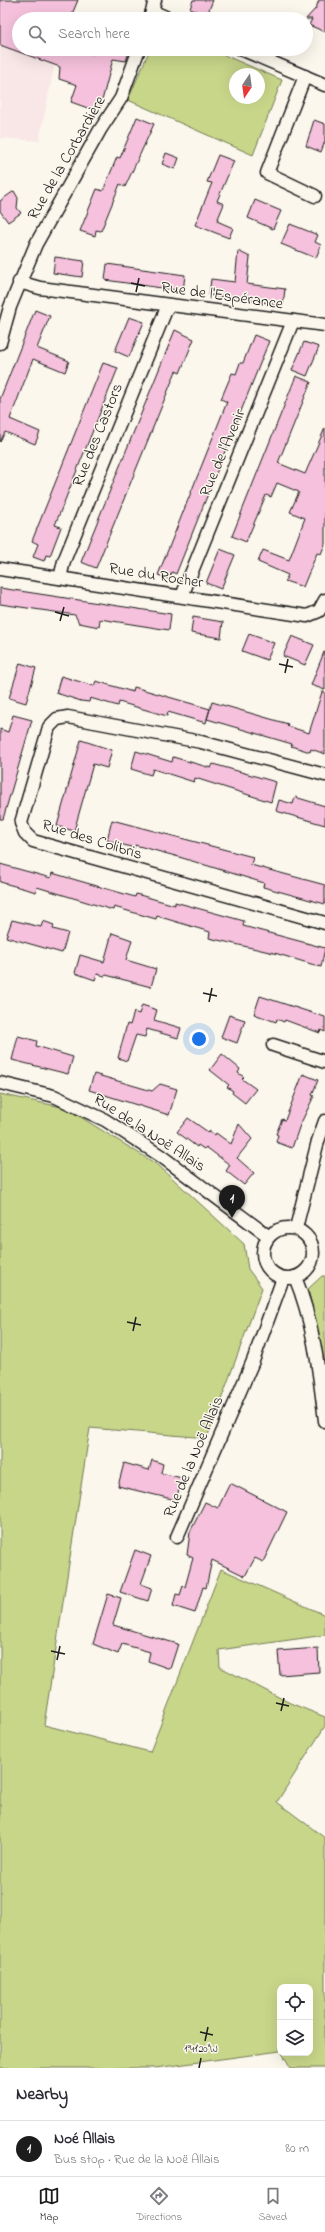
<!DOCTYPE html>
<html lang="en">
<head>
<meta charset="utf-8">
<style>
	body { margin:0; font-family:"Indie Flower",sans-serif; background:#f2f2f3; color:#2b2b33 }
	.controls { position:absolute; right:12px; bottom:12px; display:grid; overflow:hidden; border-radius:8px; box-shadow:0 4px 16px #0002 }
	.controls button { width:36px; height:36px; display:grid; place-items:center; padding:0; border:0; border-bottom:1px solid #e1e1e2; background:#fff; color:#2b2b33; font:20px sans-serif }
	.compass { position:absolute; left:229px; top:68px; width:36px; height:36px; border-radius:50%; background:#fff; box-shadow:0 4px 16px #0002; rotate:193deg }
	.you { position:absolute; left:199px; top:1039px; width:14px; height:14px; margin:-10px; border:3px solid #fff; border-radius:50%; background:#1a73e8; box-shadow:0 0 0 6px #1a73e833 }
	.badge { display:grid; place-items:center; width:26px; height:26px; border-radius:50%; background:#1c1c1c; color:#fff; font-size:13px; font-weight:700 }
	.pin { position:absolute; translate:-50% -33px; filter:drop-shadow(0 1px 2px #0008) }
	.pin::after { content:''; position:absolute; top:21px; width:14px; height:12px; background:inherit; clip-path:polygon(0 0,100% 0,50% 100%) }
	.list { margin:0; padding:0; list-style:none }
	h2 { display:flex; justify-content:space-between; align-items:center; height:52px; margin:0; padding:0 16px; font-size:17px }
	h2 small { font-size:13px; font-weight:400; color:#7c7c81 }
	.list li { display:grid; grid-template-columns:26px 1fr auto; gap:12px; align-items:center; box-sizing:border-box; height:56px; padding:0 16px; border-top:1px solid #e1e1e2 }
	.list b { display:block; font-size:15px; white-space:nowrap }
	.list p { margin:0; font-size:13px; white-space:nowrap; color:#7c7c81 }
	.list em { font-size:13px; font-style:normal; color:#7c7c81 }
	.icon { flex:none; width:22px; height:22px; fill:none; stroke:currentColor; stroke-width:2; stroke-linecap:round; stroke-linejoin:round }
	.map { position:relative; flex:none; width:325px; height:2068px; overflow:hidden }
	.search { position:absolute; background:#fff; box-shadow:0 4px 16px #0002; left:12px; right:12px; top:12px; height:44px; display:flex; align-items:center; gap:10px; box-sizing:border-box; padding:0 14px; border-radius:22px; color:#7c7c81; font-size:15px }
	.sheet { height:108px; background:#fff }
	nav { display:flex; justify-content:space-around; align-items:center; box-sizing:border-box; height:56px; border-top:1px solid #e1e1e2; background:#fff; font-size:11px; color:#7c7c81 }
	nav a { display:grid; justify-items:center; gap:2px }
	nav .on { color:#1c1c1c }
	.map>svg:first-child { display:block }
	.built { fill:#f9e7e7 }
	.green { fill:#c8d68a; stroke:#727953; fill-rule:evenodd }
	.building { fill:#f5c1dc; stroke:#1c1c1c }
	.lines { fill:none; stroke-linecap:round; stroke-linejoin:round }
	.minor-casing { stroke:#1c1c1c; stroke-width:15 }
	.minor { stroke:#fbf7ec; stroke-width:12 }
	.ticks { fill:none; stroke:#1c1c1c; stroke-width:1.5 }
	.labels { text-anchor:middle; dominant-baseline:central; stroke-width:3; stroke-linejoin:round; paint-order:stroke }
	.street-label { font-size:16px; fill:#1c1c1c; stroke:#fbf7ec }
	.ticks-label { font-size:10px; text-anchor:middle; fill:#1c1c1c; stroke:#fbf7ec; stroke-width:3; stroke-linejoin:round; paint-order:stroke }
</style>
</head>
<body>
<div class="map">
<svg width="325" height="2068" viewBox="0 0 325 2068">
	<rect width="100%" height="100%" fill="#fbf7ec"/>
	<filter id="ink" filterUnits="userSpaceOnUse"><feTurbulence type="fractalNoise" baseFrequency=".025" numOctaves="2"/><feDisplacementMap in="SourceGraphic" scale="8" xChannelSelector="R" yChannelSelector="G"/><feConvolveMatrix kernelMatrix="1 2 1 2 8 2 1 2 1" color-interpolation-filters="sRGB"/></filter>
	<g filter="url(#ink)">
		<polygon class="built" points="0,0 19,19 19,49 58,49 39,141 0,138"/>
		<g class="green">
			<path d="M150,49H210L282,80L253,155L128,100ZM235,74H259V98H235Z"/>
			<polygon points="0,1094 66,1108 158,1165 244,1244 248,1269 262,1288 207,1438 90,1428 44,1725 150,1752 221,1569 325,1615 325,1635 219,1650 220,1667 290,1703 325,1717 325,1726 277,1802 325,1838 325,2068 291,2068 282,2053 310,2053 310,1987 280,1987 280,2051 155,2068 0,2068"/>
			<polygon points="322,1276 325,1276 325,1372 320,1339 308,1289"/>
		</g>
		<g class="building">
			<polygon points="0,0 78,0 70,19 19,19 19,49 71,49 93,54 93,49 130,49 126,61 113,59 99,112 71,102 77,85 59,79 60,67 0,45"/>
			<polygon points="193,0 213,0 207,15 190,9"/>
			<polygon points="319,0 325,0 325,32 309,25 312,19 306,19 316,8"/>
			<polygon points="137,117 154,124 125,187 120,184 101,231 96,230 95,236 80,231 97,189 103,191 117,157 120,158"/>
			<polygon points="314,120 325,124 325,141 321,152 306,146"/>
			<polygon points="166,153 179,158 175,169 162,164"/>
			<polygon points="218,155 234,161 217,201 224,204 217,221 233,228 229,238 195,225 212,183 207,182"/>
			<polygon points="14,191 18,198 17,208 21,213 8,222 0,211 0,201"/>
			<polygon points="255,200 281,211 273,229 248,218"/>
			<polygon points="290,224 318,235 315,242 321,245 316,258 281,244"/>
			<polygon points="238,251 250,257 247,284 285,289 283,305 209,295 211,279 235,282"/>
			<polygon points="55,257 84,261 82,277 53,273"/>
			<polygon points="107,264 185,275 183,291 105,280"/>
			<polygon points="35,310 50,316 37,348 69,361 65,372 33,359 10,419 40,432 35,444 5,432 0,442 0,399"/>
			<polygon points="129,317 144,322 129,357 115,351"/>
			<polygon points="175,330 194,339 180,373 176,371 96,568 81,562"/>
			<polygon points="254,335 269,341 176,574 172,572 169,579 158,575 227,402 221,399 232,373 236,374 240,363 243,363"/>
			<polygon points="304,342 319,347 307,376 292,370"/>
			<polygon points="103,363 118,368 55,525 61,527 50,556 46,555 44,561 33,557 38,544 32,541"/>
			<polygon points="296,376 311,382 278,463 305,474 325,428 325,544 321,554 317,553 303,587 285,581 288,575 258,562 263,550 289,560 305,518 290,512 299,492 277,483 271,497 266,495 246,542 232,536"/>
			<polygon points="220,549 235,555 221,589 206,583"/>
			<polygon points="0,588 171,614 169,630 100,619 99,627 79,623 75,615 0,604"/>
			<polygon points="193,617 223,622 221,638 191,633"/>
			<polygon points="249,634 274,643 267,660 242,651"/>
			<polygon points="292,636 314,645 305,665 283,656"/>
			<polygon points="324,652 325,652 325,690 311,685"/>
			<polygon points="20,663 36,668 26,703 9,698"/>
			<polygon points="61,676 94,686 96,681 133,692 134,687 179,700 210,709 207,719 212,702 288,724 287,726 309,733 322,692 325,692 325,754 311,749 310,752 291,746 292,744 207,719 206,723 168,712 167,716 160,714 119,702 118,706 90,698 89,702 81,701 56,693"/>
			<polygon points="13,715 32,720 3,819 0,819 0,729 8,732"/>
			<polygon points="81,740 112,750 107,768 93,764 74,831 57,826"/>
			<polygon points="136,751 172,762 173,757 211,768 213,764 276,782 271,802 195,778 194,782 153,769 151,775 131,769"/>
			<polygon points="295,797 325,806 325,825 276,811 279,800 293,804"/>
			<polygon points="112,820 253,857 251,865 325,885 325,904 263,887 264,883 179,857 135,845 134,848 107,840"/>
			<polygon points="0,864 51,878 52,873 135,897 136,894 175,905 175,902 244,921 243,926 325,948 321,967 278,954 209,938 210,932 157,916 156,919 114,907 113,910 37,887 36,892 0,882"/>
			<polygon points="12,920 41,927 43,921 54,925 53,929 68,933 62,953 6,937"/>
			<polygon points="112,933 132,940 126,960 156,969 151,987 106,975 105,976 97,974 95,980 75,973 80,955 104,962"/>
			<polygon points="260,996 325,1017 325,1032 321,1030 320,1033 285,1020 284,1022 277,1019 276,1022 254,1014"/>
			<polygon points="142,1005 157,1010 154,1020 181,1028 178,1038 147,1029 145,1037 136,1035 127,1061 118,1058 127,1024 130,1025 134,1012 139,1014"/>
			<polygon points="229,1015 245,1020 237,1043 221,1037"/>
			<polygon points="18,1036 37,1041 36,1046 73,1057 68,1074 12,1060"/>
			<polygon points="222,1054 240,1069 238,1073 244,1077 242,1079 256,1089 245,1103 232,1093 233,1091 227,1087 229,1085 210,1070"/>
			<polygon points="94,1074 152,1091 160,1084 177,1089 169,1115 89,1090"/>
			<polygon points="303,1074 318,1080 312,1095 314,1096 300,1125 292,1148 276,1142 278,1135 276,1134 282,1119 285,1120"/>
			<polygon points="188,1118 208,1132 209,1131 215,1135 216,1133 231,1144 239,1124 252,1139 237,1158 254,1173 244,1185 226,1171 230,1165 206,1147 204,1149 198,1145 197,1147 177,1132"/>
			<polygon points="152,1460 163,1464 161,1473 182,1478 176,1500 118,1486 124,1463 149,1470"/>
			<polygon points="230,1483 287,1512 263,1562 255,1558 245,1576 212,1560 206,1588 203,1587 195,1613 173,1606 176,1594 180,1595 183,1586 185,1587 193,1558 187,1555 190,1532 205,1502 218,1508"/>
			<polygon points="135,1550 151,1556 141,1584 152,1588 148,1601 120,1592"/>
			<polygon points="108,1594 121,1598 113,1625 178,1644 170,1669 148,1661 150,1652 122,1644 118,1654 93,1644"/>
			<polygon points="318,1648 319,1672 280,1675 278,1651"/>
		</g>
		<g class="lines">
			<defs>
				<g id="minor">
					<polyline points="152,11 170,19"/>
					<polyline points="150,19 155,0"/>
					<polyline points="241,49 325,85"/>
					<polyline points="305,76 267,173 315,196"/>
					<polyline points="19,282 40,288 325,325"/>
					<polyline points="0,343 10,307 36,244 100,130 121,98 139,49"/>
					<polyline points="0,569 307,616 319,611 325,600"/>
					<polyline points="60,578 64,561 168,305"/>
					<polyline points="182,596 293,321"/>
					<polyline points="325,775 201,742 68,717 57,719 49,727 21,823 25,833 33,841 325,923"/>
					<polyline points="273,1045 325,1062"/>
					<polyline points="0,1083 54,1096 105,1120 161,1156 268,1236"/>
					<circle cx="288" cy="1253" r="25"/>
					<polyline points="296,1228 318,1141 325,1121"/>
					<path d="M295,1277C314,1323 319,1372 325,1421"/>
					<polyline points="177,1537 253,1361 283,1278"/>
				</g>
			</defs>
			<use href="#minor" class="minor-casing"/>
			<use href="#minor" class="minor"/>
		</g>
	</g>
	<path class="ticks" d="M131,283L145,286M136,292L139,278M55,612L69,616M60,621L64,607M279,664L293,667M285,673L288,659M203,993L217,996M209,1002L212,988M127,1322L141,1325M133,1331L136,1317M51,1651L65,1654M57,1660L60,1646M276,1703L289,1706M281,1711L284,1698M200,2032L213,2035M205,2041L208,2027M199,2068L201,2058"/>
	<g class="labels">
		<g class="street-label">
			<text transform="translate(67 158) rotate(-60)">Rue de la Corbardière</text>
			<text transform="translate(222 296) rotate(8)">Rue de l'Espérance</text>
			<text transform="translate(98 435) rotate(-68)">Rue des Castors</text>
			<text transform="translate(223 453) rotate(-67)">Rue de l'Avenir</text>
			<text transform="translate(156 576) rotate(9)">Rue du Rocher</text>
			<text transform="translate(92 840) rotate(17)">Rue des Colibris</text>
			<text transform="translate(149 1133) rotate(33)">Rue de la Noë Allais</text>
			<text transform="translate(194 1457) rotate(-67)">Rue de la Noë Allais</text>
		</g>
	</g>
	<g class="ticks-label">
		<text x="201" y="2052">1°41'20"W</text>
	</g>
</svg>
<div class="controls">
<button><svg class="icon" aria-label="locate" viewBox="0 0 24 24"><circle cx="12" cy="12" r="6"/><path d="M12 2v4M12 18v4M2 12h4M18 12h4"/></svg></button>
<button><svg class="icon" aria-label="layers" viewBox="0 0 24 24"><path d="M12 4l9 5-9 5-9-5zM3 14l9 5 9-5"/></svg></button>
</div>
<svg class="compass" viewBox="-18 -18 36 36"><path d="M0-13l5 13h-10z" fill="#e53935"/><path d="M0 13l5-13h-10z" fill="#7c7c81"/></svg>
<div class="you"></div>
<div class="pin badge" style="left:232px;top:1218px">1</div>
<div class="search"><svg class="icon" aria-label="search" viewBox="0 0 24 24"><circle cx="10" cy="10" r="6"/><path d="M15 15l6 6"/></svg>Search here</div>
</div>
<section class="sheet">
<h2>Nearby<small></small></h2>
<ul class="list">
<li><span class="badge">1</span><div><b>Noé Allais</b><p>Bus stop · Rue de la Noë Allais</p></div><em>80 m</em></li>
</ul>
</section>
<nav>
<a class="on"><svg class="icon" aria-label="map" viewBox="0 0 24 24"><path d="M3 6l6-2 6 2 6-2v14l-6 2-6-2-6 2zM9 4v14M15 6v14"/></svg>Map</a>
<a><svg class="icon" aria-label="directions" viewBox="0 0 24 24"><path d="M12 3l9 9-9 9-9-9zM9 14v-3h6M13 9l2 2-2 2"/></svg>Directions</a>
<a><svg class="icon" aria-label="saved" viewBox="0 0 24 24"><path d="M7 4h10v16l-5-4-5 4z"/></svg>Saved</a>
</nav>
</body>
</html>
